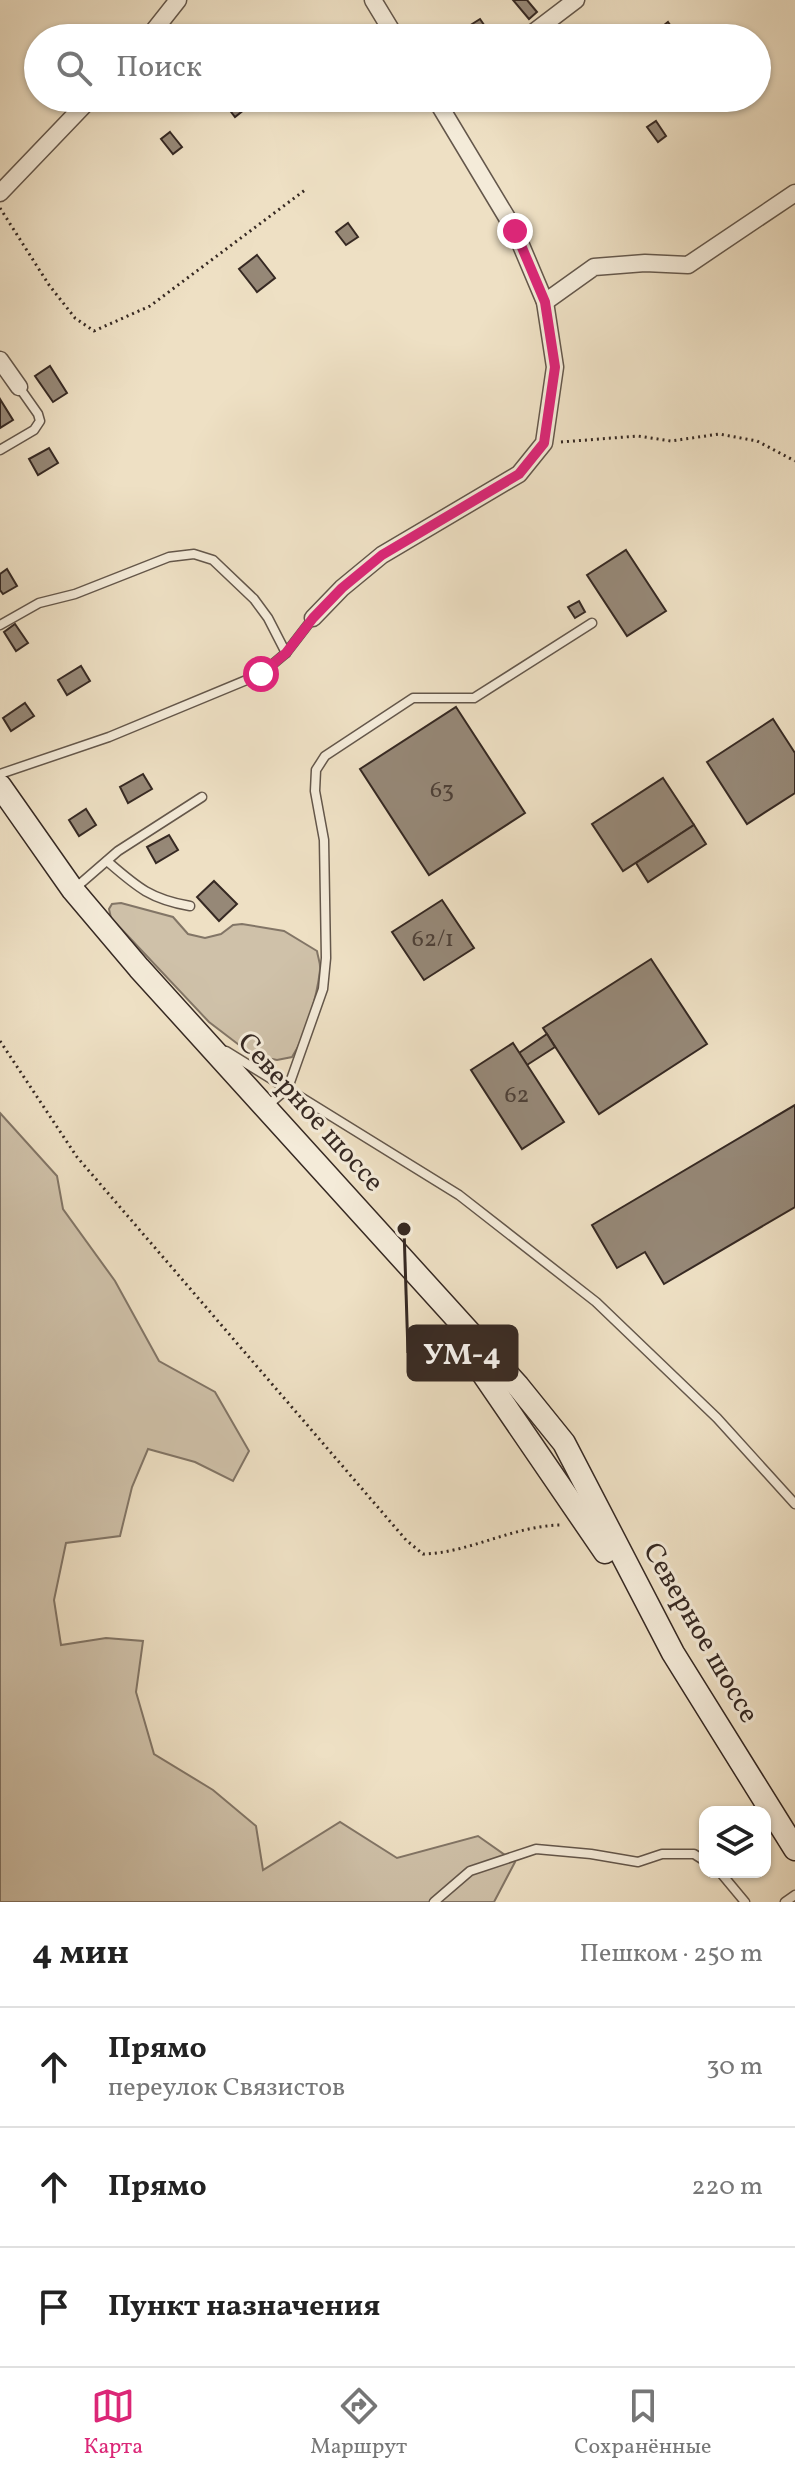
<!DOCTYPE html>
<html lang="ru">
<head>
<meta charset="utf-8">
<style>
	body { margin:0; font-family:Vollkorn,serif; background:#f2f2f2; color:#222 }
	.controls { position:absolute; right:24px; bottom:24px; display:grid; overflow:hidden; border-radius:16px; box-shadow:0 2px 6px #0004 }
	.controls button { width:72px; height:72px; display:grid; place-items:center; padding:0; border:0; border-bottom:2px solid #e0e0e0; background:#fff; color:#222; font:40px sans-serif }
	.stop { position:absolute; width:24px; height:24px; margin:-18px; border:6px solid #db2777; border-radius:50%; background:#fff }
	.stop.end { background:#db2777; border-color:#fff; box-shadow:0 2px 8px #0008 }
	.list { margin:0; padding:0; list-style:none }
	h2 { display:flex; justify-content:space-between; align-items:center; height:104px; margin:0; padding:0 32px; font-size:34px }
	h2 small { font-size:26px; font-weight:400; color:#767676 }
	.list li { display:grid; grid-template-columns:52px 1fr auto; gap:24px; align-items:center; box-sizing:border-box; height:120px; padding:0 32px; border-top:2px solid #e0e0e0 }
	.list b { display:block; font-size:30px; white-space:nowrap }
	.list p { margin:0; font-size:26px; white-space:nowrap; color:#767676 }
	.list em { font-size:26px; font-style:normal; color:#767676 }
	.icon { flex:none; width:44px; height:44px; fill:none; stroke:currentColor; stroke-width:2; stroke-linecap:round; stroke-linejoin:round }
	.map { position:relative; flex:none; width:795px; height:1902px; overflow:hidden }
	.search { position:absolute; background:#fff; box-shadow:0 2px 6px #0004; left:24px; right:24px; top:24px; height:88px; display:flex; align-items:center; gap:20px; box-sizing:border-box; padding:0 28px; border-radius:44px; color:#767676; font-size:30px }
	.sheet { height:464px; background:#fff }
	nav { display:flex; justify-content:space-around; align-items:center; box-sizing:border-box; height:112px; border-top:2px solid #e0e0e0; background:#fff; font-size:22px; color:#767676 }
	nav a { display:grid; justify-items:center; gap:4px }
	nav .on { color:#db2777 }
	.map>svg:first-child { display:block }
	.green { fill:#cfc1a9; stroke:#827566; stroke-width:2 }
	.building { fill:#968877; stroke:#362923; stroke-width:2 }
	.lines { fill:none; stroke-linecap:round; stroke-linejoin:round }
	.service-casing { stroke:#64574b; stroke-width:11 }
	.minor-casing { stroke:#64574b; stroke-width:19 }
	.secondary-casing { stroke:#362923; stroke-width:25 }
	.path { stroke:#362923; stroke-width:3; stroke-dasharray:2 4; stroke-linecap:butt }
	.service { stroke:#f4ebd9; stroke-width:8 }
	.minor { stroke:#f4ebd9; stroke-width:16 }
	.secondary { stroke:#f4ebd9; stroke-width:22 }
	.route { stroke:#db2777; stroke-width:10 }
	.labels { text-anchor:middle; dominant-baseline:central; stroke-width:6; stroke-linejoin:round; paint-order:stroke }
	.number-label { font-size:24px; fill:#4e4138 }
	.street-label { font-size:28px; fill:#362923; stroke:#f4ebd9 }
	.leader { fill:none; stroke:#362923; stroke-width:3 }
	.callout-dot { fill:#362923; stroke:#f4ebd9; stroke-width:3 }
	.callout { fill:#362923; stroke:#362923; stroke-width:3 }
	.callout-label { font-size:30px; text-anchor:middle; font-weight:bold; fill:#fff }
</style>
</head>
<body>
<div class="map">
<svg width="795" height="1902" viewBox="0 0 795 1902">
	<rect width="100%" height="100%" fill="#eee0c4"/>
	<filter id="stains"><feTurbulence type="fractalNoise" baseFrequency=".0025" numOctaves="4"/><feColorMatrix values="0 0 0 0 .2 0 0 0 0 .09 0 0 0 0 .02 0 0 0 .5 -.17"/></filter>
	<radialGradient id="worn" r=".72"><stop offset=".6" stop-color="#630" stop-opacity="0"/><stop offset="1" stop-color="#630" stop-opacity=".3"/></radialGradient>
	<g class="green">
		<path d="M121,903L173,917L188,934L205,938L221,934L233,925L242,924L284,931L317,951C318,958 321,964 320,970C317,996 306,1036 292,1057L277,1060L262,1057L243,1048L209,1022L111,918L109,909L112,904Z"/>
		<polygon points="0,1113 57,1176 63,1209 115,1281 159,1361 215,1392 249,1451 233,1481 195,1462 148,1449 132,1487 120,1536 66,1543 54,1600 61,1645 106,1638 143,1641 136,1692 154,1754 213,1790 256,1826 263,1870 340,1822 397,1858 478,1836 515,1862 494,1902 0,1902"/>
	</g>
	<g class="building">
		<polygon points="513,0 527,0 537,12 529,19"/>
		<polygon points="480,19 493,38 477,38 469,26"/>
		<polygon points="668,22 678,36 675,38 664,38 658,30"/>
		<polygon points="233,98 236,98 245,109 235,117 225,104"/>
		<polygon points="656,121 666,136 658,142 647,127"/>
		<polygon points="170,132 182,147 173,154 161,139"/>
		<polygon points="348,223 358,237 346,245 336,232"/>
		<polygon points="257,255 275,278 257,292 239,269"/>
		<polygon points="50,366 67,393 53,402 35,376"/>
		<polygon points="0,399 13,420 0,428"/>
		<polygon points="49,448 58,463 38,475 29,459"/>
		<polygon points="626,550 666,611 627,636 587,575"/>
		<polygon points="7,569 17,586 3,594 0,590 0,574"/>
		<polygon points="579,601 585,612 575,618 568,607"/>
		<polygon points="15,624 28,643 16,651 4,632"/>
		<polygon points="81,666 90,681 67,695 58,680"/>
		<polygon points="25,703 34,716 11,731 3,718"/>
		<polygon points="456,707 525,813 429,875 360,769"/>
		<polygon points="773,719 795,753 795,793 747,824 707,762"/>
		<polygon points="143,774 152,789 128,803 120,787"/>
		<polygon points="663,778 694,825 623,871 592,824"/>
		<polygon points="86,809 96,825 79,836 69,820"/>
		<polygon points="694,825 706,844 648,882 636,863"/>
		<polygon points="169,835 178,850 156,863 147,847"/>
		<polygon points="214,881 237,904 219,921 197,897"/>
		<polygon points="442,900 474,948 424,980 392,932"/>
		<polygon points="651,959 707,1044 599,1114 543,1028"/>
		<polygon points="547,1034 555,1047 527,1065 519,1053"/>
		<polygon points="513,1043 564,1122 522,1149 471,1070"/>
		<polygon points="795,1105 795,1207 664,1284 645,1252 617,1268 592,1225"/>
	</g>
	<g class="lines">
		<defs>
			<g id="service">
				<polyline points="0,450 34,430 40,421 38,414 19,387"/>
				<polyline points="0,625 39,603 75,594 169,557 194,554 213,560 254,599 268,618 286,653"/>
				<polyline points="0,774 109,737 261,674 286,653 313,618"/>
				<path d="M107,861C137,887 150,899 190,906"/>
				<polyline points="73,890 118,851 202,797"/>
				<polyline points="226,1051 459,1195 596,1302 717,1418 795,1504"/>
				<polyline points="267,1106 288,1088 323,989 326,958 324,840 315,791 316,770 325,756 413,698 474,698 592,623"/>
				<polyline points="720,1872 745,1902"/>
				<polyline points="434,1902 470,1871 536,1849 591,1854 638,1862 662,1854 694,1854 705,1861"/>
				<polyline points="785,1902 795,1895"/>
			</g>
			<g id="minor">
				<polyline points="373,0 396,38"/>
				<polyline points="148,38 178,0"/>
				<polyline points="526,38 576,0"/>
				<polyline points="0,193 91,98"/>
				<polyline points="545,302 594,267 645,263 688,265 795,193"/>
				<polyline points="0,360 19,387"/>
				<polyline points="313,618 342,588 382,555 519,474 544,443 555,367 545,302 515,231 435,98"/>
			</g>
			<g id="secondary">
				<polyline points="0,786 73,890 139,968 518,1386 564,1443 673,1653 795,1849"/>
				<polyline points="460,1340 605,1552"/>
			</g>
		</defs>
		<use href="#service" class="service-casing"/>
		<use href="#minor" class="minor-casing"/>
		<use href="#secondary" class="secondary-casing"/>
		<g class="path">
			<polyline points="0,208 49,285 75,318 94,331 150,306 305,190"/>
			<polyline points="561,442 638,436 671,441 719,434 757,441 795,461"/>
			<path d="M0,1041L77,1157L406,1540L423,1554C470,1553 514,1525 563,1525"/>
		</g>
		<use href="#service" class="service"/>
		<use href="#minor" class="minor"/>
		<use href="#secondary" class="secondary"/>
	</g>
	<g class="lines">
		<polyline class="route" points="261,674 286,653 313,618 342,588 382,555 519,474 544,443 555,367 545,302 515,231"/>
	</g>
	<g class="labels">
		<g class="number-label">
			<text x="442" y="791">63</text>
			<text x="433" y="940">62/1</text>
			<text x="517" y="1096">62</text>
		</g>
		<g class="street-label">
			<text transform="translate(310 1113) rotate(48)">Северное шоссе</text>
			<text transform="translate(700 1633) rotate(60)">Северное шоссе</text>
		</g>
	</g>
	<path class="leader" d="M404 1229L408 1353"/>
	<circle class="callout-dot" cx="404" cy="1229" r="8"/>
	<rect class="callout" x="408" y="1326" width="109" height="54" rx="8"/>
	<g class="callout-label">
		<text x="462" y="1364">УМ-4</text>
	</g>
	<rect width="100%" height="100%" filter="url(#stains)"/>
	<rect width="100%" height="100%" fill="url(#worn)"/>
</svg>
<div class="controls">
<button><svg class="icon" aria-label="layers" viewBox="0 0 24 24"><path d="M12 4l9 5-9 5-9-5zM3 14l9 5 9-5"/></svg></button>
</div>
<div class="stop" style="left:261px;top:674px"></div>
<div class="stop end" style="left:515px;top:231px"></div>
<div class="search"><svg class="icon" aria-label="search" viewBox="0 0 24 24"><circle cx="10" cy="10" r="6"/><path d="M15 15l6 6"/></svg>Поиск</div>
</div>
<section class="sheet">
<h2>4 мин<small>Пешком · 250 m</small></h2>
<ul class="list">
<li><svg class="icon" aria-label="ahead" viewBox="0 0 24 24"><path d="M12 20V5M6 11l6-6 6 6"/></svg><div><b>Прямо</b><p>переулок Связистов</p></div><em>30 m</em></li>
<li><svg class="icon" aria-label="ahead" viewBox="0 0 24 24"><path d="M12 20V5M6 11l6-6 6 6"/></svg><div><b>Прямо</b></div><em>220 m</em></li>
<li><svg class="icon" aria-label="arrive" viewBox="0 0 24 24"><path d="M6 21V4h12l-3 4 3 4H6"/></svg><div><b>Пункт назначения</b></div></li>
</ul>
</section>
<nav>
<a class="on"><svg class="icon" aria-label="map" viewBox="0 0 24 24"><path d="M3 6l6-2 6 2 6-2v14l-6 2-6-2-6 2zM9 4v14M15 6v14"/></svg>Карта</a>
<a><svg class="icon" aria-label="directions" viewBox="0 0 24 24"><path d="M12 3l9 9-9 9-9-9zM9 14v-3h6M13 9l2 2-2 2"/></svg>Маршрут</a>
<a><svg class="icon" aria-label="saved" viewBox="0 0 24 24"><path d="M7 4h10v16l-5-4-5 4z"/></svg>Сохранённые</a>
</nav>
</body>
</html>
